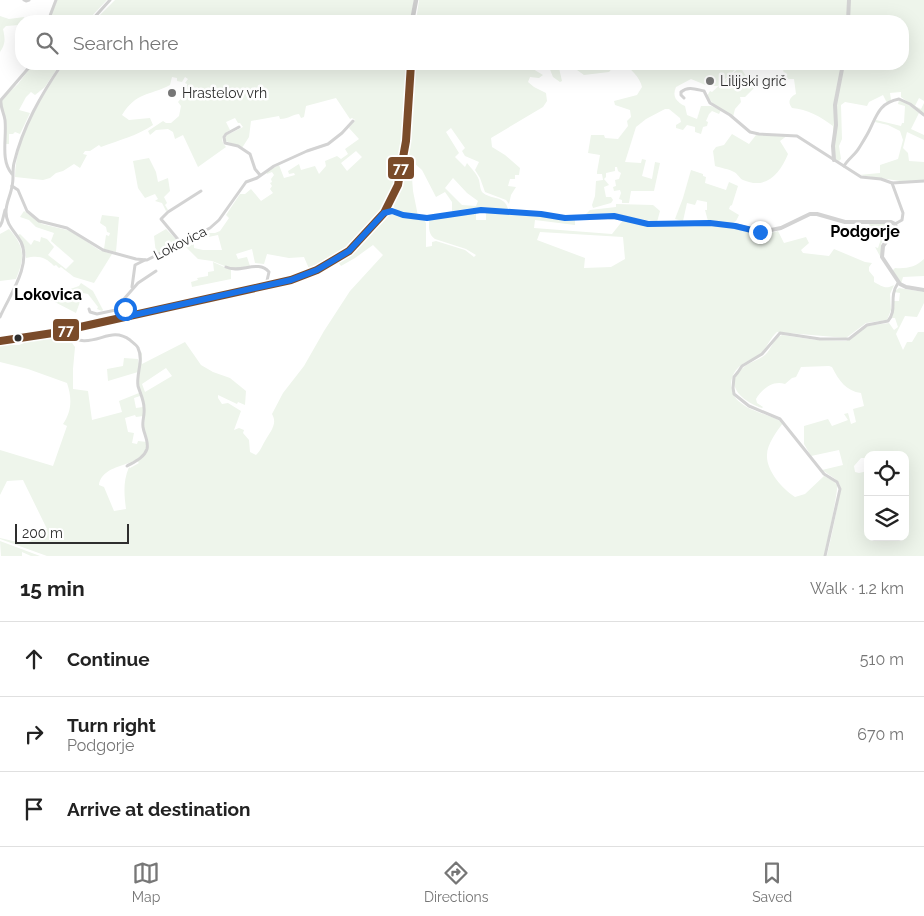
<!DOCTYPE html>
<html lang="en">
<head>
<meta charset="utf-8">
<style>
	body { margin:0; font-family:Raleway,sans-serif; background:#f2f2f2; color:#222 }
	.controls { position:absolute; right:15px; bottom:15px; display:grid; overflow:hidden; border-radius:10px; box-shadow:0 5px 20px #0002 }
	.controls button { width:45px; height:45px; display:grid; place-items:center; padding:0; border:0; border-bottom:1px solid #e0e0e0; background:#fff; color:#222; font:25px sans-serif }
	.scale { position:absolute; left:15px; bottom:12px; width:114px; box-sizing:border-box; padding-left:5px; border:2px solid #2e2e2e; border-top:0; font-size:14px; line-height:18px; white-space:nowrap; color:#2e2e2e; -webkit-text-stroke:4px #fff; paint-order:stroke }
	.stop { position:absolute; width:15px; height:15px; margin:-11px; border:4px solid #1a73e8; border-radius:50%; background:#fff }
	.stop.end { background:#1a73e8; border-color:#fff; box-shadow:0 1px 5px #0008 }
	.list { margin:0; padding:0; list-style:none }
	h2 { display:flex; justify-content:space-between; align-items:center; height:65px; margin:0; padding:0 20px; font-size:21px }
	h2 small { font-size:16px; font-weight:400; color:#767676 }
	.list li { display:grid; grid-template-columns:32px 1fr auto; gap:15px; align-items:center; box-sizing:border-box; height:75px; padding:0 20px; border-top:1px solid #e0e0e0 }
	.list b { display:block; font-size:19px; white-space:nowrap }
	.list p { margin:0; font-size:16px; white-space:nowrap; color:#767676 }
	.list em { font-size:16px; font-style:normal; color:#767676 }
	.icon { flex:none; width:28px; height:28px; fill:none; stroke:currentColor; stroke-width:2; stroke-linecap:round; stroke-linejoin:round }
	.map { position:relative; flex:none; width:924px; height:556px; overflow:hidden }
	.search { position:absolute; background:#fff; box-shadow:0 5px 20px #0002; left:15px; right:15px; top:15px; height:55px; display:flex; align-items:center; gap:12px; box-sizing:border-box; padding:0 18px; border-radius:20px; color:#767676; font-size:19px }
	.sheet { height:290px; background:#fff }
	nav { display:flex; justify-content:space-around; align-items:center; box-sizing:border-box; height:70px; border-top:1px solid #e0e0e0; background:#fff; font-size:14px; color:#767676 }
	nav a { display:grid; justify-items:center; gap:2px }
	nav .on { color:#777 }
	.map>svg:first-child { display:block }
	.green { fill:#eef5eb; fill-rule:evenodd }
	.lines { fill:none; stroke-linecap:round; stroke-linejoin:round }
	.minor { stroke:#d3d3d3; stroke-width:3 }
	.tertiary { stroke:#d3d3d3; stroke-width:4 }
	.secondary { stroke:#ccc; stroke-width:4.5 }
	.bus-1-casing { stroke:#fff; stroke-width:11 }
	.bus-1 { stroke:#7a4b2a; stroke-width:8 }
	.route { stroke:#1a73e8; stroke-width:6 }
	.poi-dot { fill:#777; stroke:#fff; stroke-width:2 }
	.bus-dot { fill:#2e2e2e; stroke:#fff; stroke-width:2 }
	.labels { text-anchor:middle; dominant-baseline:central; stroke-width:5; stroke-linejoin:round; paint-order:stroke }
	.poi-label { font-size:14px; fill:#2e2e2e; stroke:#fff; text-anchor:start }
	.street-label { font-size:14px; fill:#2e2e2e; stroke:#fff }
	.quarter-label { font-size:16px; font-weight:bold; fill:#000; stroke:#fff }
	.line-badge { stroke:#fff; stroke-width:2 }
	.badge-label { font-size:14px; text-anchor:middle; font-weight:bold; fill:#fff }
</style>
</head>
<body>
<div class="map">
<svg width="924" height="556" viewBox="0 0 924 556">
	<rect width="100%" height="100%" fill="#fff"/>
	<g class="green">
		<polygon points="57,0 107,0 87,21 49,21"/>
		<polygon points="115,0 414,0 410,21 94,21"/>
		<path d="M419,0H924V101L919,98L915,106L921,109L924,103V114L901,97V92L890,93L891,100L887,103L883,95L869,102L867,106L845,102L841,105L842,139L839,146L841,159L839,161L836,160L833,147V126C821,117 807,109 792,108C787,102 790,97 796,94L794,79H785L782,64H903V21H416Z"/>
		<path d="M0,16L9,19L24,17L25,21H21L20,25L6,26L3,29C5,38 6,44 0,52Z"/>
		<polygon points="33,64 60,64 45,87 35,95 31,92 26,97 19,110 30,113 20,134 15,132 13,134 9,134 9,144 5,144 6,125 1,104 1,100 18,84"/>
		<path d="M64,64H407L404,140L396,180L387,201L379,217L370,225L363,235L355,243L346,250L310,271L304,257L289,258L267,254L264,264L255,263L252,249L236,254L238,259L247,257L250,266L232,269L212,261L198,259L186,247L185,243L205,233H215L220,231L229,218L226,215L240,194H245L251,189L261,201L273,193L270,189L272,186L270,183L272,182L271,179L274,175L272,172L267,174L266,172L279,165L284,178L295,175L294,173L289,174L288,171L299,164L301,170L315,166L319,174L326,166L325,161L337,156L341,159L348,154L345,149L359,139L349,128L355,120L352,118L350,119L336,98L306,106L304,117L301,118L299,114C294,114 288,119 280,119L279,116L251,121L249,137L242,148L226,141L225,138L227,135L243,127L240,123H238L235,118L226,122L230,130C223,134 219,140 226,147L198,167L183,135L175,139L173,132L168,129L156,130L150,135L148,131L163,121L166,123H171L179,116L181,106L178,102L183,96H186L187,84L185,83L188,79L185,77L182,82L177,81V78L172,77L170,85C149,96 136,92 122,115L129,120L150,118L153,125C137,136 119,140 101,147L99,145L90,151H85L83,154L87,155L80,168L74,164L63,171L56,173L50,178L43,180L15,177C16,135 41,97 64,64ZM356,151L362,157L347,171L341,163ZM218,235L222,250H203L194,248V240Z"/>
		<path d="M413,64H616L609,72L584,75L577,70L559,68L562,81L560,82L553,77L549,67L539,64L533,66V69L543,75L539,78L530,77L528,82L534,87L546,93L547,101L543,107L491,138L492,147L505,155L520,168L519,175H515V179H510L508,186L516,187L511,195L509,204L506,200L485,192L480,178L475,170L479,162L465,156L462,151L465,148L451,128L446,132L459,153L455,157L465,167L467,163C471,168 477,174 479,180C480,184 480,189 482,192C490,200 505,195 508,209L471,208L452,211V202L445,192L436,197L422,170L414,163L411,164L413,191L418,216L398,211L395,209L392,203L402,184L411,127ZM453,178L467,193L478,201L476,206L462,205L445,188Z"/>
		<path d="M623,64H741L718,86H708L691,79L676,87C672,96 676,102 685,106L687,115L697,119L701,106H711L721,110L719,114L712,111L709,114L706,121L708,122L707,126L703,127L701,134L695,132V127L687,125L683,130L676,128V125L681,122L680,118L669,109H665L646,119L636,127L625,162L641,163L642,159L646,160L642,176L652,179L655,162L660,163L654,191H631L629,203H622V200L619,199L621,193L620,190L614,191L613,187L616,186L615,180L619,179L621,173L618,171L617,167H615V171L606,173V177L604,179L609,185L604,187L606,197H611L613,200L611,203L593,208L592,205L595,196L596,181L603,180L602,174H597V172L600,155L588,153L591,135H604L605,138L618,139L628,126L627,121L631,117L630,110L615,105L614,101L637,95L642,87C640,78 631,68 623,64Z"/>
		<polygon points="740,67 754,88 745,97 740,97 741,102 735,109 733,117 714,105 707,96 710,91 712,92"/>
		<polygon points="899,100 905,102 919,113 911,129 924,135 924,140 907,132 903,148 908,153 909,161 924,162 924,180 907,182 859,175 880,173 880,165 898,159 903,140 900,131 888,125 875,122 876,120 901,126 902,123 904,123 905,106 898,104"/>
		<path d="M732,134L749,144L756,135H788L780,141L788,154C780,174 766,190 743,180C739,178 738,174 734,172C729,169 721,168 715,166L713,151L716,147L724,145Z"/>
		<polygon points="149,158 156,172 158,182 168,178 170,191 164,197 167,203 165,205 168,210 166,211 162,203 155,201 158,199 155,194 145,198 138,188 133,161"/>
		<polygon points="691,170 703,174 703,176 706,177 705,183 726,190 729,182 738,186 732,205 730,206 729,209 739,215 736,221 733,223 708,221 705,210 707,210 707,202 697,200 695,205 687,203 683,221 675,219 683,198"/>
		<polygon points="616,204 653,205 660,211 657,222 618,215 586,217 585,215 590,210 616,207"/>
		<path d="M24,211L42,224L71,231L99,250L112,254L94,283L74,277L61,267L59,268L56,265L54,266C46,257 38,255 26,258L25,249L18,235L20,234L31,245L34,240L40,242L41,237L47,239L54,247L48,255L66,269L74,261L51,241L54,233L36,227L29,220L20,217Z"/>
		<path d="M468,212H476V220H486V212L540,215L558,219L575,220V225L535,220L534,228L612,234L624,219C660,230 697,219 733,227C749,230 762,237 778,231L784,243L806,237L809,243L801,250L803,253L829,256L834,249L865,262L872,263L869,267V271L874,277V282C882,286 885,290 894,285L890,294L891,310L887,320L866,323L846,338L777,332C770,338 767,348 760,354C754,359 746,361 740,366C728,376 728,394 741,403C753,413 770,414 783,423C777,431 767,444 767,455C766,470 782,489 795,497L805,494L824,476C828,478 835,481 837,485C839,488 826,547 824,556H47L0,539V538L26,544L47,529L23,480L7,481L0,495V450L53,466L67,426L63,424C72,411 72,398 67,383L28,369L0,362V345H19L32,340L59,335L70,340L75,347L73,369V389L88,391L92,420L122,412L119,401L139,393L140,396L134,398L136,408L143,407V416L136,417L135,415L125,418L128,432L134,433L132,443L137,444L138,441L147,442C149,470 103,459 99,485L104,487L114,511L126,509C124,494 123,481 129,467L130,468L139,463L137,461L145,454L148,446L144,427L145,406L138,382L141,352L142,354V364L185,342L201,365L213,372L230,378L246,391L245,405L238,402L237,404L218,395V398L222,404L228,403L241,411L234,430L239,428L244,430L243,433L249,440L250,452L256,455C261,450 262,446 265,441C270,432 278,424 272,414L283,393L304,366L324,331L350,291L383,255L373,245L355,258L341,266L338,262L365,241L385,217C393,211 414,219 424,220L426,223V247L432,246V242L436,241L465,250L474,257L476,255L466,249L435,239C428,234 429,227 429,220ZM540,232L623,237L625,259L611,267L584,268L585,258L537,240ZM166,368L172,376L145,392L142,384Z"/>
		<polygon points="102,215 119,217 116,252 104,249 106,235 109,236 110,233 107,232 106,227 100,223"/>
		<polygon points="869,223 890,223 894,228 881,244 881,258 875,247 878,248 881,239 876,237 874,229 870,229"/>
		<path d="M9,229C25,247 25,257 16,279L0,281V234Z"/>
		<polygon points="166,229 176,239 177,244 156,254 154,236"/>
		<path d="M924,259V276L903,277L901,284L892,271L895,268C906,269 916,267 924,259Z"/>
		<polygon points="213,262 231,270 231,279 192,287 191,282 198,280 197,278 208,276 208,272 214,271"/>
		<polygon points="81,283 93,291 103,310 102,311 97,309 98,307 88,294 83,293 76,313 49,299 53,295 79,286"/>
		<path d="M899,288L924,292V303L917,317L905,316L896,334L903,350L907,342H912L918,332H924V556H827C829,547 842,490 840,485C837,478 827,474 822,470L843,465L839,450L811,456L804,444V426L828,419L832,426L848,420L844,414L848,413L851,424L856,422L853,409L864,406L861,393C846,391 839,381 832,367L829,366L801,367L796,377L792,378L785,384C773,380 762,389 756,399L757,403L763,407L762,408C744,402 721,385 744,367C750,362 759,360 765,355C772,349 773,338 782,335L816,340L846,341L867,326L889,323L894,330L898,327L895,318H892L894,301H899L900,293L894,292ZM868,455H905V537H868V471L859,473L855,472L854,466L861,458H866Z"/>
		<polygon points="124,358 138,359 139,364 138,372 108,381 107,369 123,366"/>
		<polygon points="0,541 40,556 31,556 22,552 22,556 1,556"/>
	</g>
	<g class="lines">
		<g class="minor">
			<polyline points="24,0 26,1 29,0"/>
			<polyline points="48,21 56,0"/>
			<polyline points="91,21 110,0"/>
			<path d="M684,98L681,95V92C688,86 695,89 704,91L710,103L730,115L750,132L759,134L797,136L861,177L881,179L892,183L924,181"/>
			<polyline points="239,127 226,134 224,137 225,143 238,146 250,154 255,169 260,175"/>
			<path d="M844,166C848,159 855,155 859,148C862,143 866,137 869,131C877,115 879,103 899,99L910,104L924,115"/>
			<path d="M12,174C0,160 7,138 5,120C4,113 0,107 1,100L32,64"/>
			<polyline points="892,183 903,213 902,220 895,224"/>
			<polyline points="12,186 18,190 27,211 39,221 67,228 103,250 136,259 147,260 210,228 219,220 246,182 257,178 274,166 307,151 328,144 342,133 353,121"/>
			<polyline points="0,226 2,222 5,210"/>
			<polyline points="181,243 161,219 168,212 201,191"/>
			<path d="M226,267C240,274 258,259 269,272L266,285"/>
			<polyline points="132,287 135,265 145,260"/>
			<polyline points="89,309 90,312 97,314 125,308"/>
			<polyline points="129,316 125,309 124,299 138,283 156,271"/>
			<path d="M0,317C9,296 32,265 21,242C15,231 6,225 6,212C6,202 11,195 12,186C14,179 12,171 14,163C23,126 41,95 62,64"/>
			<path d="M62,332C93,355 107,323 130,340C132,342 137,345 138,348C144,360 136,374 138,386C140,393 144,400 144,408C145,414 142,421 143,427C144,434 149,442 147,449C144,458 134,462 127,466"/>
			<path d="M825,556L840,489L837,482L824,474L780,419L749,406L734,394L733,388L734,377L738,372L742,366L762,354L780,333L820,339H849L867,325L888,321C898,309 888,298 898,283"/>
		</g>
		<g class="tertiary">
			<polyline points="848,21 849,0"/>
			<polyline points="834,160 833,146 836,125 835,105 843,64"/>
			<polyline points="384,213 392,211 403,215 427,218 481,210 541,214 565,218 614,217 647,223 710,223 735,225 761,232 781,228 810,214 817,214 845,222 891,222 895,224 896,228 883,246 882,257 900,284 906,287 924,290"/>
		</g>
		<g class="secondary">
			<polyline points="412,21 416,0"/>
			<polyline points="0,341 53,333 291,280 317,270 349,251 384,213 398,185 406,141 411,64"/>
		</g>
		<defs>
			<polyline id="bus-1" points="0,341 53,333 291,280 317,270 349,251 384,213 398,185 406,141 411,64"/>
		</defs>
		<use href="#bus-1" class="bus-1-casing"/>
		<use href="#bus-1" class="bus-1"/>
	</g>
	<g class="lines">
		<polyline class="route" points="125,309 129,316 291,280 317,270 349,251 384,213 392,211 403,215 427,218 481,210 541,214 565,218 614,216 648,224 710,223 735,226 760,232"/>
	</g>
	<g class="poi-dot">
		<circle cx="710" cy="81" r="5"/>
		<circle cx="172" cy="93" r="5"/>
	</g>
	<circle class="bus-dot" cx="18" cy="338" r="4.5"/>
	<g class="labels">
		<g class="poi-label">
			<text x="720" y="81">Lilijski grič</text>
			<text x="182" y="93">Hrastelov vrh</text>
		</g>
		<g class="street-label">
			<text transform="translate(180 243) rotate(-27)">Lokovica</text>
		</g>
		<g class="quarter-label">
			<text x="865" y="231">Podgorje</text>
			<text x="48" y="294">Lokovica</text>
		</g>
	</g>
	<g class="line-badge">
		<rect x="387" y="156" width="28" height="24" rx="5" fill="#7a4b2a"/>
		<rect x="52" y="318" width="28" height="24" rx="5" fill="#7a4b2a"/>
	</g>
	<g class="badge-label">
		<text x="401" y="173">77</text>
		<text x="66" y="335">77</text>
	</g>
</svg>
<div class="controls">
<button><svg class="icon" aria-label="locate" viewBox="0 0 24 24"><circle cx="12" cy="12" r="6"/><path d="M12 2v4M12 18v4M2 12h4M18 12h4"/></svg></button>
<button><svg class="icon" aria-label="layers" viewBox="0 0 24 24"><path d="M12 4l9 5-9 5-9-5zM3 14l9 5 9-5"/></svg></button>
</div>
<div class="scale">200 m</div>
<div class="stop" style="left:125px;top:309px"></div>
<div class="stop end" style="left:760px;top:232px"></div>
<div class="search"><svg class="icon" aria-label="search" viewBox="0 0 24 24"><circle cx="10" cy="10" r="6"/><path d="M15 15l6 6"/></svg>Search here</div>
</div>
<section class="sheet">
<h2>15 min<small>Walk · 1.2 km</small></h2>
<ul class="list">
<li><svg class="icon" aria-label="ahead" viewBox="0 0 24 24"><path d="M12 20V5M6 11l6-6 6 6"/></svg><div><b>Continue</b></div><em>510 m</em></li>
<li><svg class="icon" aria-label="right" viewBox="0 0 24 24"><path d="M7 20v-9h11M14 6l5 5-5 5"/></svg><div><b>Turn right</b><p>Podgorje</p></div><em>670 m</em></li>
<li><svg class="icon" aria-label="arrive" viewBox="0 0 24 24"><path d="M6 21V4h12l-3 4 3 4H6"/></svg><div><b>Arrive at destination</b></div></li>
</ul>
</section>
<nav>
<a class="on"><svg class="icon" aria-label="map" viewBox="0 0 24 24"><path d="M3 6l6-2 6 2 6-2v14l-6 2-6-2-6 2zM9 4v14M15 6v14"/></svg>Map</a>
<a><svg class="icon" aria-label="directions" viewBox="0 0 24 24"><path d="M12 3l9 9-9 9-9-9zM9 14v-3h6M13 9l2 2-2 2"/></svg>Directions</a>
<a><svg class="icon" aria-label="saved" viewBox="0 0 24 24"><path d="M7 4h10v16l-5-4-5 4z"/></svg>Saved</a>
</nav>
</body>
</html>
